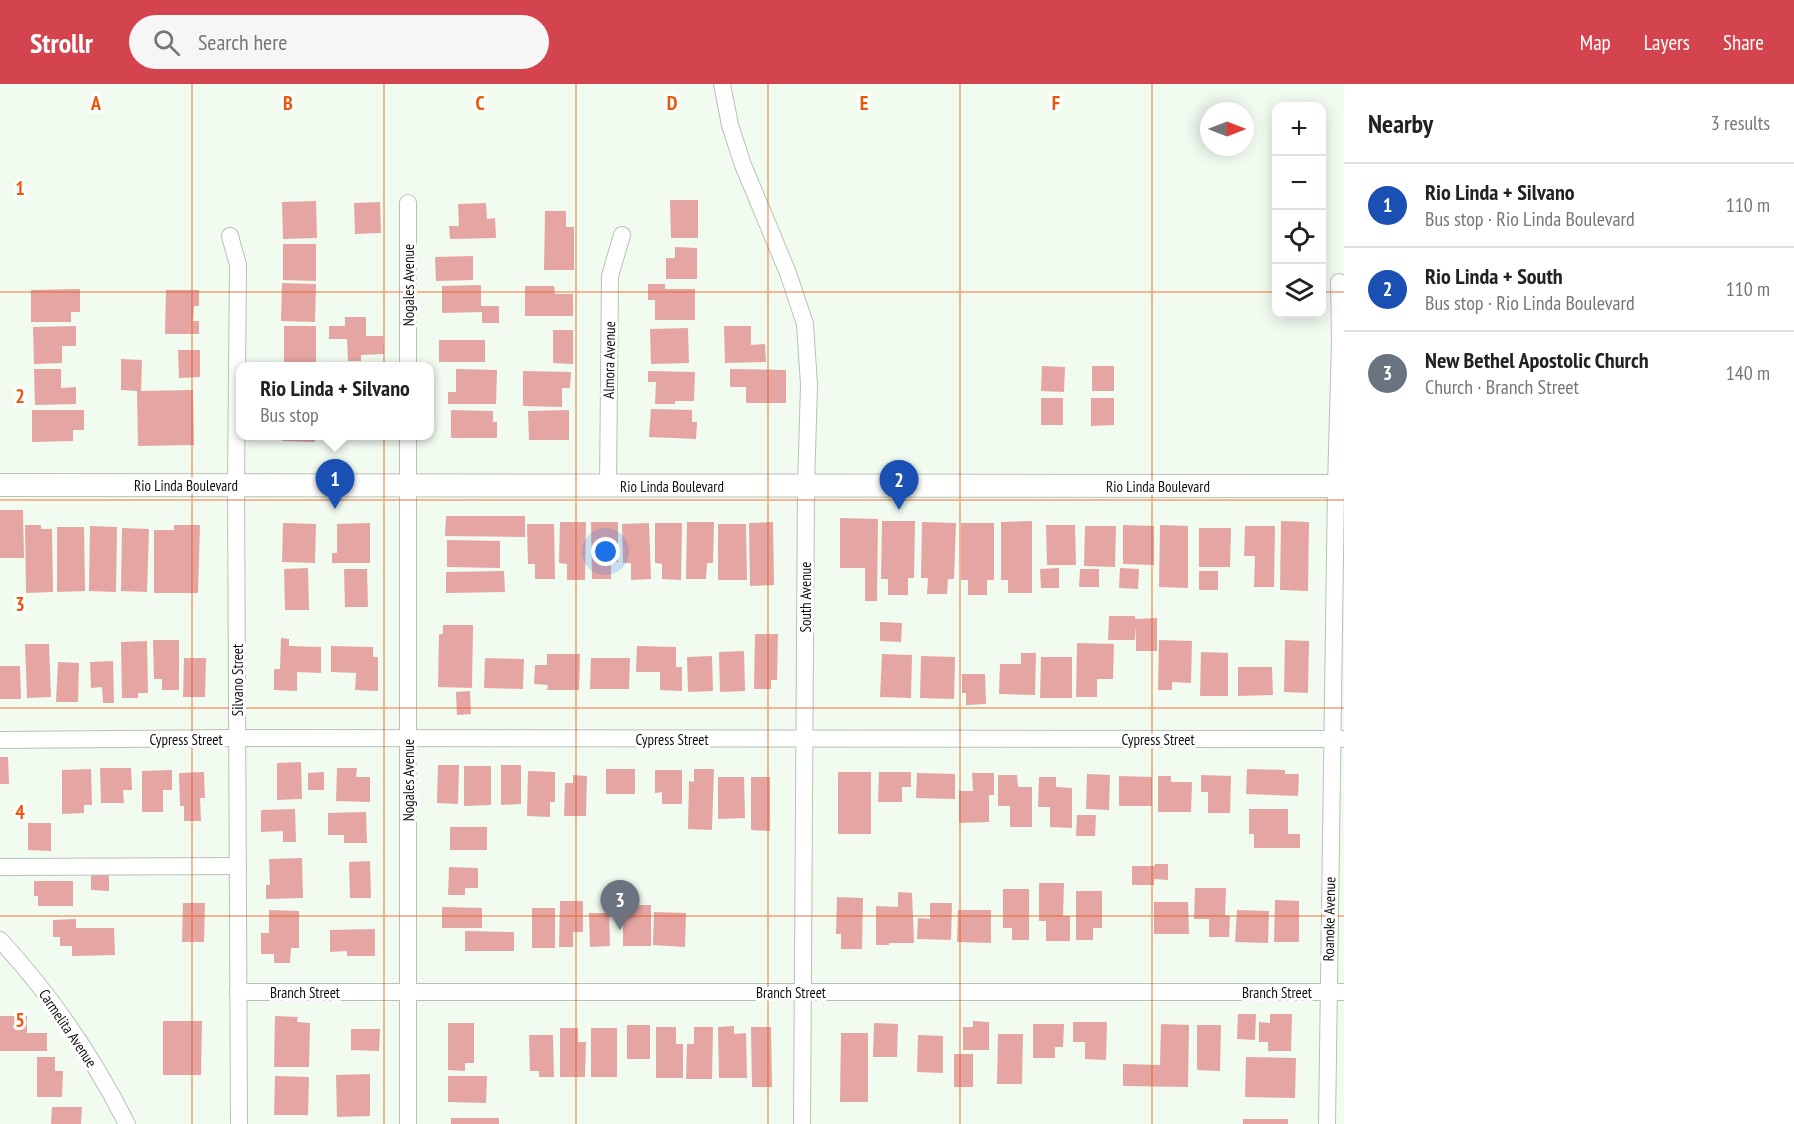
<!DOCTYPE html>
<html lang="en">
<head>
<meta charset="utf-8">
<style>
	body { margin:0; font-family:"PT Sans Narrow",sans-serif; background:#f6f6f6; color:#222 }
	.controls { position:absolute; right:18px; top:18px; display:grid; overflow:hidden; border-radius:12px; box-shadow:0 3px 15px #0003 }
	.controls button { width:54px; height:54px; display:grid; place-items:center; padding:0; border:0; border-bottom:2px solid #e0e0e0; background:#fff; color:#222; font:30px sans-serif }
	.compass { position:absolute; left:1200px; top:18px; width:54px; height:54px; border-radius:50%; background:#fff; box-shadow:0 3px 15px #0003; rotate:90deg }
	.you { position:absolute; left:606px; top:468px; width:21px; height:21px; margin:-15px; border:4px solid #fff; border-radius:50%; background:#1a73e8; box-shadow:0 0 0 9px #1a73e833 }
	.badge { display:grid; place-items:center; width:39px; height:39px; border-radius:50%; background:#d4444e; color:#fff; font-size:20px; font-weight:700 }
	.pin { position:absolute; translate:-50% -50px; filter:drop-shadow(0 2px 3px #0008) }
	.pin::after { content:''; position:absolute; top:32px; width:21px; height:18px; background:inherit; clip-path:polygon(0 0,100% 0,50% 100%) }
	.popup { position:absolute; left:236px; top:278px; width:198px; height:78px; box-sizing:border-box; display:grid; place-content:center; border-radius:12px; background:#fff; filter:drop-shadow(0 2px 4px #0005); font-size:20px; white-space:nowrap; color:#767676 }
	.popup b { font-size:22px; color:#222 }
	.popup::after { content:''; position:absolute; left:50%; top:100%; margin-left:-12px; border:12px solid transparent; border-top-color:#fff }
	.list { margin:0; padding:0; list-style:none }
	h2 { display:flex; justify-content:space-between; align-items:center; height:78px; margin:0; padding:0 24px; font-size:26px }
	h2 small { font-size:20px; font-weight:400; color:#767676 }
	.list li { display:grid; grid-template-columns:39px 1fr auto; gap:18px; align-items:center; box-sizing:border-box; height:84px; padding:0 24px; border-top:2px solid #e0e0e0 }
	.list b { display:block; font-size:22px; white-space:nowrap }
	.list p { margin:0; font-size:20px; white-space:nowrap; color:#767676 }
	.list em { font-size:20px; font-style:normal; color:#767676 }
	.icon { flex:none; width:33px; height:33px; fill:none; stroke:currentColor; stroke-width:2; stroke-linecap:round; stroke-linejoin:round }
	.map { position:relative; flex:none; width:1344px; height:1040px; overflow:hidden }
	header { display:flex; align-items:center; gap:36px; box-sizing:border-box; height:84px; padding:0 30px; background:#d4444e; color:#fff }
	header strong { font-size:28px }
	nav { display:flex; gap:33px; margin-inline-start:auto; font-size:21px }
	.search { width:420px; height:54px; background:#f6f6f6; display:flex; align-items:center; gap:15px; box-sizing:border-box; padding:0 21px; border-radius:33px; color:#767676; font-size:22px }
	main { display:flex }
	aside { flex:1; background:#fff }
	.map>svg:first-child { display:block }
	.building { fill:#e5a5a3 }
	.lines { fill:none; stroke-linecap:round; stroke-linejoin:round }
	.minor-casing { stroke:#b7c1b7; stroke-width:18 }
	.secondary-casing { stroke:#b7c1b7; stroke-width:24 }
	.minor { stroke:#fff; stroke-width:16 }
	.secondary { stroke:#fff; stroke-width:22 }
	.grid { fill:none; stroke:#e8590c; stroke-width:1.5; stroke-opacity:0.55 }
	.labels { text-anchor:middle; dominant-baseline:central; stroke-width:6; stroke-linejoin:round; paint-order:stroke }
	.street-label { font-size:15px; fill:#0e120e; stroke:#fff }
	.grid-label { font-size:20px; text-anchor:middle; font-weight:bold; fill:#e8590c; stroke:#fff; stroke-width:6; stroke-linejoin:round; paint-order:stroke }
</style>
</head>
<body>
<header>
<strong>Strollr</strong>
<div class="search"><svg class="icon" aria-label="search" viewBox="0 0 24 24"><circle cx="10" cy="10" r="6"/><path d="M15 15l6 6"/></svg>Search here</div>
<nav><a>Map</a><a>Layers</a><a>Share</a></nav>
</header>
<main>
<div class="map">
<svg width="1344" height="1040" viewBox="0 0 1344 1040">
	<rect width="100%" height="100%" fill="#f1fbf0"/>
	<g class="building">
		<polygon points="670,116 698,116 698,154 671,154"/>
		<polygon points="316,117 317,154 283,155 282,118"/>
		<polygon points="380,118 381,149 355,150 354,119"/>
		<polygon points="486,119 487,135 495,134 496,154 450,155 449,142 459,142 458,120"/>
		<polygon points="545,127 566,127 566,143 574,143 574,186 544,186"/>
		<polygon points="283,160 316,160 316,197 283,196"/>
		<polygon points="675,163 697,164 697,195 666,195 666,174 675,174"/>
		<polygon points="473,172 473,196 436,197 435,173"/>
		<polygon points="282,199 316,200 315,238 281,237"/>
		<polygon points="648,200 665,200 665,205 695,205 695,236 655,236 655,216 648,216"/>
		<polygon points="481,201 481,222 499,222 499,239 482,239 482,228 442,229 442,202"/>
		<polygon points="525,202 554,202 555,210 573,210 573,232 525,232"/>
		<polygon points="80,205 80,228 71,228 71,238 31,238 31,206"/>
		<polygon points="166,206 199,206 199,222 194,222 193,237 199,237 199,250 165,250"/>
		<polygon points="345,233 366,233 366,252 383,252 384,270 361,271 361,277 348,277 347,255 329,255 329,242 345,242"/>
		<polygon points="76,242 76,262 62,262 62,279 34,280 33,243"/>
		<polygon points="284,242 316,242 316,278 284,279"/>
		<polygon points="724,242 751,242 751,261 765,260 766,278 725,279"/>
		<polygon points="688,244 689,279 651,280 650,245"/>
		<polygon points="553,246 573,246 573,280 553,279"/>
		<rect x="439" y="256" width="46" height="22"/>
		<polygon points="178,266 200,266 200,293 179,294"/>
		<polygon points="121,275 142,276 141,307 193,306 194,361 138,362 137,307 121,306"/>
		<polygon points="1042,282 1065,283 1064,308 1041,307"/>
		<rect x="1092" y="282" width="22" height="25"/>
		<polygon points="34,285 61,285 61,304 76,303 76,320 35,321"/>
		<polygon points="456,285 497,286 496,320 448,320 448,308 456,308"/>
		<polygon points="730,285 786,286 786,319 746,319 746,303 730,303"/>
		<polygon points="523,287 571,288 570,304 562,304 562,323 523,322"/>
		<polygon points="648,287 695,288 694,317 675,317 675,320 655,320 656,298 648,298"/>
		<rect x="1041" y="314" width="22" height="27"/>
		<polygon points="1091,314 1114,314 1114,341 1091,342"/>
		<polygon points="651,325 692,326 692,338 697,338 696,355 649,353"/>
		<polygon points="32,326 84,326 84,346 73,346 73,357 32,358"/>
		<polygon points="451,326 493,327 493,338 497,338 497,354 451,354"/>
		<polygon points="569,326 569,356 529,356 528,327"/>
		<polygon points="282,352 315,352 315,358 282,357"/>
		<polygon points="0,426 23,426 24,474 0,474"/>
		<polygon points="446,432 525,432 525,453 445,452"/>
		<polygon points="840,434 878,435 877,517 865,517 865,484 840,484"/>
		<polygon points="882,437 915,437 914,494 908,494 908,511 888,511 888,495 881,495"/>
		<polygon points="1032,437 1032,509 1008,509 1008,496 1001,496 1001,438"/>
		<polygon points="1281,437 1309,438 1308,507 1280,506"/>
		<polygon points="560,438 586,438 585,496 567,496 567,480 559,479"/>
		<polygon points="591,438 618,438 618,478 611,479 611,495 592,495"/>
		<polygon points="687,438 714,438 713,479 707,479 706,495 686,495"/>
		<polygon points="773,438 774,501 750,502 749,439"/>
		<polygon points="922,438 956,439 954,495 948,495 947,510 927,510 928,494 921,494"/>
		<polygon points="283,439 316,440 315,479 282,478"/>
		<polygon points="370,439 370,479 332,479 332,469 337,469 337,440"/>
		<polygon points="649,439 651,495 631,496 631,479 623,479 622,440"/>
		<polygon points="655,439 682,439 681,496 662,495 662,480 655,479"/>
		<polygon points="961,439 994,439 994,496 987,496 987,511 968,511 968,496 961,496"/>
		<polygon points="527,440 554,440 555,495 535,495 535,480 528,480"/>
		<polygon points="718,440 746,440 747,496 718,496"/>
		<polygon points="25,441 41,441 41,445 52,445 53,508 26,509"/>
		<polygon points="174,441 200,441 198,509 154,509 154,446 174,446"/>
		<polygon points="1046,441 1075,441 1076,481 1047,481"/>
		<polygon points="1123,441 1154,442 1154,481 1123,480"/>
		<polygon points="1160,441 1188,442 1188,504 1159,503"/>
		<polygon points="90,442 117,443 116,508 89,507"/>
		<polygon points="1085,442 1116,442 1115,483 1084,482"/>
		<polygon points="1245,442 1275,442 1274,503 1254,503 1255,472 1244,472"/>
		<polygon points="57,443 84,443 85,507 57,508"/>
		<polygon points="122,444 149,445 147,508 121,507"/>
		<polygon points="1199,444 1231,444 1230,483 1199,483"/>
		<polygon points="447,456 500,457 500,484 447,483"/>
		<polygon points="308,484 309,526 285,526 284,485"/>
		<polygon points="1059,484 1059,504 1041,504 1040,485"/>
		<polygon points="1120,484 1139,485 1138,505 1119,504"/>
		<polygon points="344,485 367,485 368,523 345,523"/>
		<polygon points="1080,485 1099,485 1099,503 1079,503"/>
		<polygon points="504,487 505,508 446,509 446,488"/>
		<rect x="1199" y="487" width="19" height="19"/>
		<polygon points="1109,532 1135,532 1135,535 1157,534 1157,567 1136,567 1136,542 1135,556 1108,556"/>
		<polygon points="880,538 902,539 901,558 880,557"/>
		<polygon points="443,541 473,541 472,604 438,603 439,550 443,550"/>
		<polygon points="755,550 778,550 777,596 771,596 771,605 754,605"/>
		<polygon points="281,554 289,555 289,562 321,563 321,589 297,588 297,607 274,606 274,585 280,585"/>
		<polygon points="153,556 179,556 179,606 162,606 162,595 154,595"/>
		<polygon points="1159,556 1192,557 1191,599 1172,598 1172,606 1158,606"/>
		<polygon points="1285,556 1309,557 1308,609 1284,608"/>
		<polygon points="147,557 148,609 138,609 138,614 122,614 121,558"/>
		<polygon points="1077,559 1114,560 1113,595 1097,595 1097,613 1076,613"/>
		<polygon points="25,560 49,560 51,613 27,614"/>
		<polygon points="331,562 373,563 373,573 378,573 378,607 355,606 356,589 331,588"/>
		<polygon points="637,562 676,563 676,583 682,583 682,607 660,606 660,588 636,588"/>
		<polygon points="744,567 745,607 720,608 719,568"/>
		<polygon points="1201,568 1228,569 1228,612 1200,612"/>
		<polygon points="1021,569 1036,569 1035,611 999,610 1000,580 1021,580"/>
		<polygon points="547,570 580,570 579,606 547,606 548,601 534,600 535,581 547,581"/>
		<polygon points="882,570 912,571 911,614 880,613"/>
		<polygon points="712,572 713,607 688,608 687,573"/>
		<polygon points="921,572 955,573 954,615 920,614"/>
		<polygon points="1041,573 1072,573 1072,614 1040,614"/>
		<polygon points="184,574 206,574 205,613 183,613"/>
		<polygon points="485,574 524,575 523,605 484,604"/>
		<polygon points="591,574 630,574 629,605 590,605"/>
		<polygon points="113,577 114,619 103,619 102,603 91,604 90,578"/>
		<polygon points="58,578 79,579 78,618 56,618"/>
		<polygon points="0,582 20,582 21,615 0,615"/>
		<polygon points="1238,583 1272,583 1273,611 1238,612"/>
		<polygon points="962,590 985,590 986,620 966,621 966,609 962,609"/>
		<polygon points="470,607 471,630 457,631 456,608"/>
		<polygon points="0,673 8,673 9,700 0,700"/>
		<polygon points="301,678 302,715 277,716 277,679"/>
		<polygon points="438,681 459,681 458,720 437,719"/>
		<polygon points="501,681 521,681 521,720 501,721"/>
		<polygon points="464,682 491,682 491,721 464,722"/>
		<polygon points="100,684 131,684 132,706 123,706 124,719 101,719"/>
		<polygon points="337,684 357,684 356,693 370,693 370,718 336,717"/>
		<polygon points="91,685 92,721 84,721 84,729 62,730 62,686"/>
		<rect x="606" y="685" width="29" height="25"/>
		<polygon points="694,685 714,685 712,746 688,745 689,697 694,698"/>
		<polygon points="1247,685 1285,686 1285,690 1299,690 1298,712 1246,710"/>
		<polygon points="172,686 172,706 163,706 163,728 142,728 142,687"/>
		<polygon points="655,686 682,686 682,720 662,720 662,708 655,709"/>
		<polygon points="528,687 555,688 555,718 550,718 550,733 527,732"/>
		<polygon points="204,688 205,714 200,714 201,737 184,737 184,722 180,722 179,689"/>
		<polygon points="324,688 324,706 308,706 308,689"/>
		<rect x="838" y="688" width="33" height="62"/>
		<polygon points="879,688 911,688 911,703 902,703 902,718 878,718"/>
		<polygon points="917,689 955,690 955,715 916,714"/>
		<polygon points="972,689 994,689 994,711 989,711 989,738 959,739 959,707 973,707"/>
		<polygon points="1087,690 1110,691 1109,726 1086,725"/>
		<polygon points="573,691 587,692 586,732 564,732 565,699 573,699"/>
		<polygon points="998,691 1017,691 1018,703 1032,703 1032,743 1010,743 1010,722 998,722"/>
		<polygon points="1201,691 1231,692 1230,729 1208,729 1208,708 1201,708"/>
		<polygon points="1119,692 1152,693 1152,722 1119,722"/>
		<polygon points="1158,692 1171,692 1171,698 1192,698 1191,728 1158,728"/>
		<polygon points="718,693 744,693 745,734 718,735"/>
		<polygon points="751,693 770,693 770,747 751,746"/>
		<polygon points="1039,693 1056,693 1056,703 1072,704 1072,744 1050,743 1050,723 1038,723"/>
		<polygon points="295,725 296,758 283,758 283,747 261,748 261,726"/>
		<polygon points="1249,725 1288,725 1288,750 1300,750 1300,764 1254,764 1254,750 1249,750"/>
		<polygon points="366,728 367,759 344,759 344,751 328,751 328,729"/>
		<polygon points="1077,731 1096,731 1095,752 1076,752"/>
		<polygon points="28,739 51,739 51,767 28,766"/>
		<rect x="450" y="743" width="37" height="23"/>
		<polygon points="302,774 303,814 266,815 266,801 270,801 269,775"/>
		<polygon points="370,777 371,814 350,814 349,778"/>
		<polygon points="1155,780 1168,780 1168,796 1154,795 1154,801 1132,801 1132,782 1155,782"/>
		<polygon points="449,783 478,784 478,804 465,804 465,811 448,811"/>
		<polygon points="91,785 109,785 109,807 91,806"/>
		<polygon points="34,797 73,797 73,822 38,822 38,812 34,812"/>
		<polygon points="1039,799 1064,799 1063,832 1070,832 1070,857 1046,857 1046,837 1039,837"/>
		<polygon points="1195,804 1226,804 1225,831 1230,832 1229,853 1209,853 1209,835 1194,835"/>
		<polygon points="1003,805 1029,805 1029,856 1012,856 1012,844 1003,844"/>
		<polygon points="1076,807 1102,807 1102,844 1093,844 1093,856 1076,856"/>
		<polygon points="898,808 912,809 914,859 889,859 889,861 876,861 876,822 898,823"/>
		<polygon points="837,813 863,814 862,865 841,865 841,850 836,850"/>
		<polygon points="1275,816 1299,817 1299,858 1274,858"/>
		<polygon points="560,817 583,817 583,848 573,848 573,863 559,863"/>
		<polygon points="1154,818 1188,818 1189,850 1154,850"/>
		<polygon points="183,819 205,819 204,858 182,858"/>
		<polygon points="930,819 952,819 951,856 917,855 918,834 930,835"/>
		<rect x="623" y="821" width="28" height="41"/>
		<polygon points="442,823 482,824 482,844 442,844"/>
		<rect x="532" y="824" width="23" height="40"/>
		<polygon points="269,826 299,827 299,864 291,864 290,879 274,879 274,870 261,870 261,849 269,849"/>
		<polygon points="958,826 991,826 991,859 957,858"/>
		<polygon points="1237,826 1269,827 1268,859 1235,858"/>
		<polygon points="654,828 686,829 685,863 653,861"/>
		<polygon points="589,829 609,829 610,862 590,863"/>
		<polygon points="76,835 76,844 114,844 115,871 72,872 72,862 60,862 60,853 53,853 53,836"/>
		<polygon points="375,845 375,872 347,872 347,867 330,868 330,846"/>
		<polygon points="465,847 514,848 514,867 465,867"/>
		<polygon points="1238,930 1256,930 1255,956 1237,955"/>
		<polygon points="1270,930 1292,930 1291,967 1268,967 1268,958 1259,958 1259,938 1270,939"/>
		<polygon points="0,932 27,932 27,949 47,949 47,967 0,967"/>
		<polygon points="275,932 298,933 297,938 310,939 309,983 274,983"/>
		<polygon points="163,937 202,937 201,991 163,991"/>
		<polygon points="973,937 989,938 989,966 963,966 963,943 973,943"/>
		<polygon points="1073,938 1107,938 1106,976 1085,975 1085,958 1073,958"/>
		<polygon points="448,939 474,939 474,979 465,979 465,987 448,986"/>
		<polygon points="874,939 898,940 897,973 873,973"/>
		<polygon points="1033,940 1064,940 1063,963 1055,963 1055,974 1033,974"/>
		<polygon points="1161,940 1189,941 1188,1003 1123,1002 1123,980 1160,981"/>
		<rect x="627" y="941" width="23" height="34"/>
		<polygon points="1197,941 1221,941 1220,987 1197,986"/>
		<polygon points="734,942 734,950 746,949 747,994 719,994 718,943"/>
		<polygon points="656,943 676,943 676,960 683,960 683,994 656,994"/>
		<polygon points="694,943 713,943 712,995 686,995 687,960 694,960"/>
		<polygon points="751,943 771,943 772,1003 752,1003"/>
		<polygon points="560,944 578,944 578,958 586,958 585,993 560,993"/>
		<rect x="591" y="944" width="26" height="49"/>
		<polygon points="351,945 380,945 379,967 351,966"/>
		<polygon points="841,949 868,949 868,1018 840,1018"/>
		<polygon points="998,950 1023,950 1022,1000 997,1000"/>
		<polygon points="529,951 553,951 554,993 539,993 539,987 530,987"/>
		<polygon points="918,951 943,952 943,989 917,988"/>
		<rect x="954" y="970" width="19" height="33"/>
		<polygon points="37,973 55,973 55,987 63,987 62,1013 37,1013"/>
		<polygon points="1246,973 1296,974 1295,1014 1245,1013"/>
		<polygon points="370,990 370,1032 337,1033 336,991"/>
		<polygon points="275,992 309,993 308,1031 274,1031"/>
		<polygon points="448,992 487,992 486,1019 448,1018"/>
		<polygon points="52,1023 82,1023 81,1040 51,1040"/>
		<rect x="451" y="1034" width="48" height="6"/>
		<rect x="1243" y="1035" width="45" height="5"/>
	</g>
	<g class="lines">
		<defs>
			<g id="minor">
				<polyline points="722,0 730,41 743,81 788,189 805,240 809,301 806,402 802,1040"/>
				<polyline points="408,119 408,282"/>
				<polyline points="230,152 238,181 236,401 239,1040"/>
				<polyline points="408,352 408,1040"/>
				<polyline points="608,402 610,192 622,151"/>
				<polyline points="0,656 238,654 1344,655"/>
				<polyline points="0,783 238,782"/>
				<path d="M0,856C51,911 93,973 127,1040"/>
				<polyline points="238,908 1344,908"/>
				<polyline points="1327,1040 1336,402 1340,259 1339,198"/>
			</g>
			<polyline id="secondary" points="0,401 1344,402"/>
		</defs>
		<use href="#minor" class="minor-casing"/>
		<use href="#secondary" class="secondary-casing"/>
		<use href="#minor" class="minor"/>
		<use href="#secondary" class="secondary"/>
	</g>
	<path class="grid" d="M192,0V1040M384,0V1040M576,0V1040M768,0V1040M960,0V1040M1152,0V1040M0,208H1276M1322,208H1344M0,416H1344M0,624H1344M0,832H1344"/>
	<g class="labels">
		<g class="street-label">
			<text transform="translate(408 201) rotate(-90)">Nogales Avenue</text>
			<text transform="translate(609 276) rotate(-89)">Almora Avenue</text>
			<text x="186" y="401">Rio Linda Boulevard</text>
			<text x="672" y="402">Rio Linda Boulevard</text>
			<text x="1158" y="402">Rio Linda Boulevard</text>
			<text transform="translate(805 513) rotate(-90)">South Avenue</text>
			<text transform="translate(237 596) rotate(-90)">Silvano Street</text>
			<text x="186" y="655">Cypress Street</text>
			<text x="672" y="655">Cypress Street</text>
			<text x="1158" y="655">Cypress Street</text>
			<text transform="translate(408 696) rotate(-90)">Nogales Avenue</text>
			<text transform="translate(1329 835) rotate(-89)">Roanoke Avenue</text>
			<text x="305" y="908">Branch Street</text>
			<text x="791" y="908">Branch Street</text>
			<text x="1277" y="908">Branch Street</text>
			<text transform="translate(68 944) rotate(56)">Carmelita Avenue</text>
		</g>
	</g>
	<g class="grid-label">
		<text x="96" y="26">A</text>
		<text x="288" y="26">B</text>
		<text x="480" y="26">C</text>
		<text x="672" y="26">D</text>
		<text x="864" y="26">E</text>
		<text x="1056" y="26">F</text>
		<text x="20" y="111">1</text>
		<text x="20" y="319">2</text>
		<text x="20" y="527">3</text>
		<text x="20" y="735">4</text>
		<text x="20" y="943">5</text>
	</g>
</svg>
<div class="controls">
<button>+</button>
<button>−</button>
<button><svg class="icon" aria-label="locate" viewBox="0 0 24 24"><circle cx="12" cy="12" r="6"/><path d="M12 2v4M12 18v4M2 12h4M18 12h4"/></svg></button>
<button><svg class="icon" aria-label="layers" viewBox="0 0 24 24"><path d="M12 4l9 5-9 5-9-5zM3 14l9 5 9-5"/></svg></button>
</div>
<svg class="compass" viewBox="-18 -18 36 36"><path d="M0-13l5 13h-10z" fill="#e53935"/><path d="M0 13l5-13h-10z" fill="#767676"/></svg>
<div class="you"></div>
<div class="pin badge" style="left:335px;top:425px;background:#1a4fb4">1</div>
<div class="popup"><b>Rio Linda + Silvano</b>Bus stop</div>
<div class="pin badge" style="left:899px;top:426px;background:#1a4fb4">2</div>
<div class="pin badge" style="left:620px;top:846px;background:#6b7280">3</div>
</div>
<aside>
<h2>Nearby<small>3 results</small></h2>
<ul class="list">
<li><span class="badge" style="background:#1a4fb4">1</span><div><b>Rio Linda + Silvano</b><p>Bus stop · Rio Linda Boulevard</p></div><em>110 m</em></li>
<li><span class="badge" style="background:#1a4fb4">2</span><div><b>Rio Linda + South</b><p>Bus stop · Rio Linda Boulevard</p></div><em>110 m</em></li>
<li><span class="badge" style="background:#6b7280">3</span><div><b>New Bethel Apostolic Church</b><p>Church · Branch Street</p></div><em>140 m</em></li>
</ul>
</aside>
</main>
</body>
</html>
